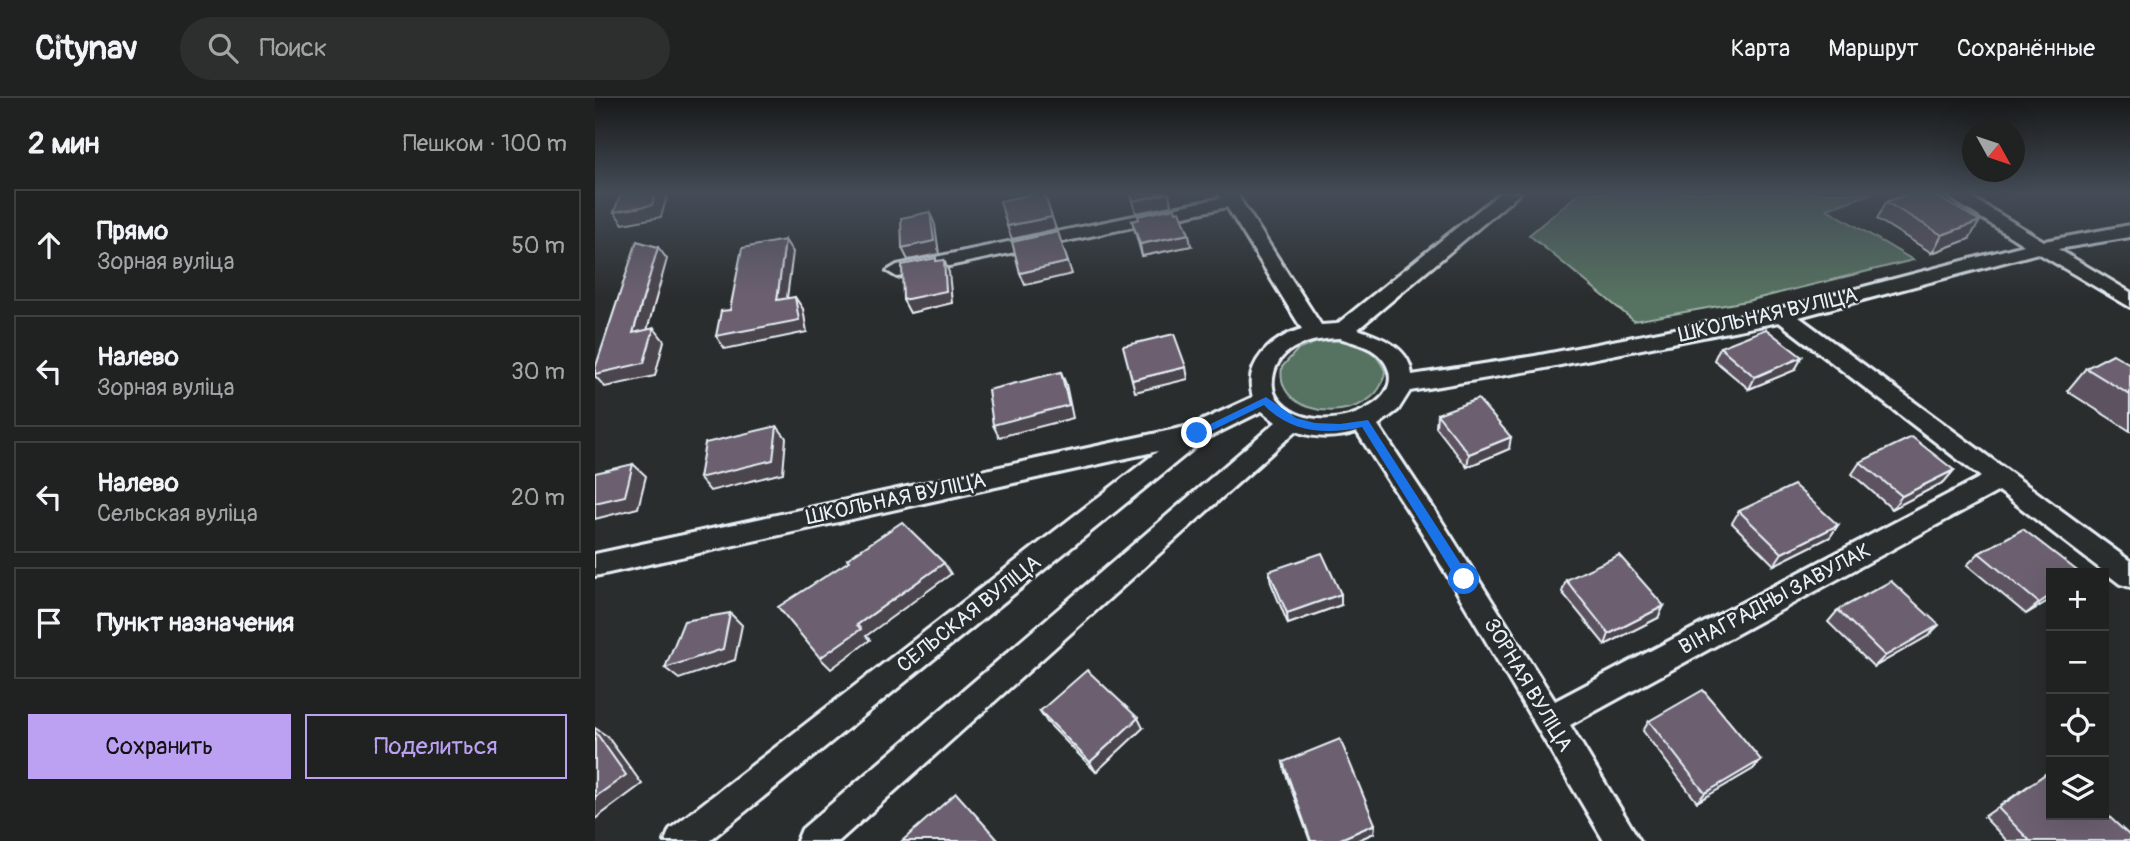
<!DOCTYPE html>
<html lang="ru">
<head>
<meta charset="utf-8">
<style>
	body { margin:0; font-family:Pangolin,sans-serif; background:#2d2f2f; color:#f1f3f6 }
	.controls { position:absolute; right:21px; bottom:21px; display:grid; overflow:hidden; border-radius:0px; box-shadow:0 7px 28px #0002 }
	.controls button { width:63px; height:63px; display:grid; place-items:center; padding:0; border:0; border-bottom:2px solid #3d3f40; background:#202222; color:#f1f3f6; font:35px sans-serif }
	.compass { position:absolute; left:1367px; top:21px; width:63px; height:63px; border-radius:50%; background:#202222; box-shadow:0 7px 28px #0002; rotate:130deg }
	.stop { position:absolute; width:21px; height:21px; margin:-16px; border:5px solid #1a73e8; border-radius:50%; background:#fff }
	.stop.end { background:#1a73e8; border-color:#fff; box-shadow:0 2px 7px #0008 }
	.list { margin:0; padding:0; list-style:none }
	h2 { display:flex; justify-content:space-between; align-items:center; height:91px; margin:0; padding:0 28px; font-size:30px }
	h2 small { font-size:23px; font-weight:400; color:#a2a4a5 }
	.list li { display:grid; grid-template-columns:46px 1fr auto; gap:21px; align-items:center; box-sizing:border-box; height:112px; margin:0 14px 14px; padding:0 14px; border:2px solid #3d3f40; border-radius:0px }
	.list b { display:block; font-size:26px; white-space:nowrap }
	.list p { margin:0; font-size:23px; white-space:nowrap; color:#a2a4a5 }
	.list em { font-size:23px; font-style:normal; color:#a2a4a5 }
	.actions { display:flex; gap:14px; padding:21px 28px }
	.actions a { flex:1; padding:16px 0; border:2px solid #bca0f2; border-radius:0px; text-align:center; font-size:24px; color:#bca0f2 }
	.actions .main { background:#bca0f2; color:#111 }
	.icon { flex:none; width:38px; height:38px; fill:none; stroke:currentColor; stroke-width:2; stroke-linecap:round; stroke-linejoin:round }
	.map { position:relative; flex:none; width:1535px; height:743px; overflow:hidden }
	header { display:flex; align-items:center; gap:42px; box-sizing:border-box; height:98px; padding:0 35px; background:#202222; border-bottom:2px solid #3d3f40 }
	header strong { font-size:33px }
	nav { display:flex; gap:38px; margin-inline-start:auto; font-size:24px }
	.search { width:490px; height:63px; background:#2d2f2f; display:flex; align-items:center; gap:18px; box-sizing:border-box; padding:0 24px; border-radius:38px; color:#a2a4a5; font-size:26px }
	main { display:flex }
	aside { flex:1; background:#202222 }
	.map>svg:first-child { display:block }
	.green { fill:#567261; stroke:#9fb2ac; stroke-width:2 }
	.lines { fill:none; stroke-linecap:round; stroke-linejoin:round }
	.street-casing { stroke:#e8f1f8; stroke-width:6 }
	.street { fill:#2a2d2e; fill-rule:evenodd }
	.wall { fill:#5d5360; stroke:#e8f1f8; stroke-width:2 }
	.shaded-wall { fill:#4c444e; stroke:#e8f1f8; stroke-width:2 }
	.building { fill:#6c6170; stroke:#e8f1f8; stroke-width:2 }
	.route { fill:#1a73e8 }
	.labels { text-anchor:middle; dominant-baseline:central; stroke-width:5; stroke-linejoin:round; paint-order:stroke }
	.street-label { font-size:21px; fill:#e8f1f8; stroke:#2a2d2e }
</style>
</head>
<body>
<header>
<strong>Citynav</strong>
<div class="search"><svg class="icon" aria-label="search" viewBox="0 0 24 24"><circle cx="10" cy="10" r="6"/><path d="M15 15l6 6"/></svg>Поиск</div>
<nav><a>Карта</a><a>Маршрут</a><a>Сохранённые</a></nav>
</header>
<main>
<aside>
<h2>2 мин<small>Пешком · 100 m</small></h2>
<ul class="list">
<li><svg class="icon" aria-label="ahead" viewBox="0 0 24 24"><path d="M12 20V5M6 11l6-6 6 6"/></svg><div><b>Прямо</b><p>Зорная вуліца</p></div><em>50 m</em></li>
<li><svg class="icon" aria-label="left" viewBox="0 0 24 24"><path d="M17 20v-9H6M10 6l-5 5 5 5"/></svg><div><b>Налево</b><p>Зорная вуліца</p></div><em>30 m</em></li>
<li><svg class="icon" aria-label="left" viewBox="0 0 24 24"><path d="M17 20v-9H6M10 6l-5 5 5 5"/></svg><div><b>Налево</b><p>Сельская вуліца</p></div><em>20 m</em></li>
<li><svg class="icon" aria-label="arrive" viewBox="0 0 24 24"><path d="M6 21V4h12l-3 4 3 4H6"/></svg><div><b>Пункт назначения</b></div></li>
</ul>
<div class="actions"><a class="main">Сохранить</a><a>Поделиться</a></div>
</aside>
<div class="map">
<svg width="1535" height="743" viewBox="0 0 1535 743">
	<rect width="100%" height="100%" fill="#2a2d2e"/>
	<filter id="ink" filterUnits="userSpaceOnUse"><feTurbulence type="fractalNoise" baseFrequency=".0143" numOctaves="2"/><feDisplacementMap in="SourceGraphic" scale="14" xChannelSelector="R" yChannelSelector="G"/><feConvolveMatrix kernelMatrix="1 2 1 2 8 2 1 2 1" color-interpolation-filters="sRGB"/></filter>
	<g filter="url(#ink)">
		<g class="green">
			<polygon points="984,95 1278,95 1232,111 1318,162 1152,203 1039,223 934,137"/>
			<path d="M727,242C753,241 780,246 790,273C785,328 678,325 687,269L702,252Z"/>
		</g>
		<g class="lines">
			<defs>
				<path id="street" d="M623,95H641L726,227L742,226L905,95H925L763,231C786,240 814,248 817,277L940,258L1188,210L1429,147L1347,95H1369L1449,143L1535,127V139L1463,151L1535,194V209L1443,155L1204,219L1535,463V489L1525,486L1404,393L975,627L1045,743H1009L826,433L762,334C743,340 720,341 701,333L244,743H202L207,731L681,324L667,313L610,341L114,743H70L75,731L563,353L0,478V456L595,328L658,299C647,265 678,239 707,231L632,109L302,179L292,173L302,167L626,100ZM1184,224L1386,379L960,603L844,419L783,327L803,312L815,293L940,272ZM745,240C756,244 771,247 780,254C800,269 800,292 779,306C753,325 704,330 682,300C678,295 677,286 678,280C683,246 718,241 745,240Z"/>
			</defs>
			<use href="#street" class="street-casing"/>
			<use href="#street" class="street"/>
		</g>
		<g class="wall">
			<polygon points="1291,104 1374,141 1337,155 1282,121"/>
			<polygon points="537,123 596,148 547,158"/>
			<polygon points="1125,249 1207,259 1200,272 1154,291 1119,262"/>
			<polygon points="1535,266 1535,333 1472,293 1491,270"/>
			<polygon points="842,316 914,351 872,369 841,329"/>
			<polygon points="1265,364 1359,372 1349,384 1297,411 1257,376"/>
			<polygon points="1144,413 1243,427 1235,439 1179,467 1137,425"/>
			<polygon points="1384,455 1456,501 1431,516 1372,467"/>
			<polygon points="674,473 746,507 693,526 676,485"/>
			<polygon points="971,482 1063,520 1010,547 967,494"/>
			<polygon points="1243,512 1333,538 1279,569 1233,524"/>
			<polygon points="445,613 548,630 501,674 452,624"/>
			<polygon points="1054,623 1166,662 1158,671 1102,704 1048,633"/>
			<polygon points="688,664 780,726 779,735 761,743 715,743 690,674"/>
			<polygon points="1456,672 1535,743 1412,743 1389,719"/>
		</g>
		<g class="shaded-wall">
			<polygon points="61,95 73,95 66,119 28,126 19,114"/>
			<polygon points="574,95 576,108 541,115 538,103"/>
			<polygon points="335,114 340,127 344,156 313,162 307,150"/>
			<polygon points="457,119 461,131 417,141 412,128"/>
			<polygon points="1385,123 1374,141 1337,155 1347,137"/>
			<polygon points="594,136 596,148 547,158 545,146"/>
			<polygon points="190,142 198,154 190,215 182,202"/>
			<polygon points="63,149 72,161 48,247 38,235"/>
			<polygon points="349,162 354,174 357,205 315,215 308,202"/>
			<polygon points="473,164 477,176 430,187 425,175"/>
			<polygon points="200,199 208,211 212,234 130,251 121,238"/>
			<polygon points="59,230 69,243 60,278 10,289 0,278 0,276"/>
			<polygon points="1207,259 1200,272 1154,291 1160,279"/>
			<polygon points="591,269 593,281 540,294 537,282"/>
			<polygon points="466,274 471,286 478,320 404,339 398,327"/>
			<polygon points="182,328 191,340 188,375 115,393 104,380"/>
			<polygon points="916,339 914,351 872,369 874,356"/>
			<polygon points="38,366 51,378 43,410 0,421 0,405"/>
			<polygon points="1359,372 1349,384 1297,411 1307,398"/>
			<polygon points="1243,427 1235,439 1179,467 1187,455"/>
			<polygon points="349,465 356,476 271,538 275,542 236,571 225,560 262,527"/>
			<polygon points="746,496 746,507 693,526 692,515"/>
			<polygon points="1456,497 1456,501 1431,516 1444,505"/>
			<polygon points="1069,508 1063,520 1010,547 1014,536"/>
			<polygon points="135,515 147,527 140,562 84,581 70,570"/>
			<polygon points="1344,527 1333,538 1279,569 1290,558"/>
			<polygon points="543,620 548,630 501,674 495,664"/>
			<polygon points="0,630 12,638 47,686 0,721"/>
			<polygon points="1166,662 1158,671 1102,704 1110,695"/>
			<polygon points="780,726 779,735 761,743 741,743"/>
		</g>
		<g class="building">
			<polygon points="26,95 61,95 57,107 19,114"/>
			<polygon points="444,95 449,95 457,119 412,128 405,103"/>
			<polygon points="535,95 574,95 538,103"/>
			<polygon points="1315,95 1335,95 1385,123 1347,137 1291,104"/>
			<polygon points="580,110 581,114 585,113 594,136 545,146 537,123 544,121 543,118"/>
			<polygon points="335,114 339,143 307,150 306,120"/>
			<polygon points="463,134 473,164 425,175 417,144"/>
			<polygon points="190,142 182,202 200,199 204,222 121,238 126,213 135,212 147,150"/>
			<polygon points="42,143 63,149 38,235 59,230 49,265 0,276 0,271"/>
			<polygon points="341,160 341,163 349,162 351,193 308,202 307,167"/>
			<polygon points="1171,231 1207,259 1160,279 1125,249"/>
			<polygon points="579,236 591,269 537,282 528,248"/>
			<polygon points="1518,256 1535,266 1535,297 1491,270"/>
			<polygon points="466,274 474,307 398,327 393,292"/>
			<polygon points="883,301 916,339 874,356 842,316"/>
			<polygon points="182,328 178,362 104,380 110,345"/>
			<polygon points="1317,339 1359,372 1307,398 1265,364"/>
			<polygon points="38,366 30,398 0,405 0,375"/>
			<polygon points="1199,387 1243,427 1187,455 1144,413"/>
			<polygon points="307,424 349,465 262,527 266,531 225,560 183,509 254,463 252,461"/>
			<polygon points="1428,431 1485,475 1456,475 1456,497 1444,505 1384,455"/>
			<polygon points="727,455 746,496 692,515 674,473"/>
			<polygon points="1024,457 1069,508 1014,536 971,482"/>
			<polygon points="1296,483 1344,527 1290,558 1243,512"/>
			<polygon points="135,515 128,551 70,570 89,523"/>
			<polygon points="492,572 543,620 495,664 445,613"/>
			<polygon points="1108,592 1166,662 1110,695 1054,623"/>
			<polygon points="0,633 31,677 0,699"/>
			<polygon points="745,641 780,726 741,743 716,743 688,664"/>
			<polygon points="1456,672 1456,717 1509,717 1509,714 1535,738 1535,743 1435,743 1403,710"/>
			<polygon points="361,695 404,743 307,743"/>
		</g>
	</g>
	<linearGradient id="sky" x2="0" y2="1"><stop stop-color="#171919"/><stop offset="0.48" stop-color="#444c57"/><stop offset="1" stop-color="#444c57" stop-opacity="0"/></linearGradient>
	<rect width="1535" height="199" fill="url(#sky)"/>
	<path class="route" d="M671,299L701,320L720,325L745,326L773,322L873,477V485H864L767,329C732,337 695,335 669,307L606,338H598L597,335Z"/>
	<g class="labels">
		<g class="street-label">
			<text transform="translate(1173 217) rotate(-13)">ШКОЛЬНАЯ ВУЛІЦА</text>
			<text transform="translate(301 401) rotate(-12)">ШКОЛЬНАЯ ВУЛІЦА</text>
			<text transform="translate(1180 501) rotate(-28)">ВІНАГРАДНЫ ЗАВУЛАК</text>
			<text transform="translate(374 516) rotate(-38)">СЕЛЬСКАЯ ВУЛІЦА</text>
			<text transform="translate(933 587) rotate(59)">ЗОРНАЯ ВУЛІЦА</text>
		</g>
	</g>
</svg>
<div class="controls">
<button>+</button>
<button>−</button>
<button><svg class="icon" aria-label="locate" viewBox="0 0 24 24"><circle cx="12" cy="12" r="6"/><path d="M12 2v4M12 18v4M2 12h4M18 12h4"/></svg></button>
<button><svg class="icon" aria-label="layers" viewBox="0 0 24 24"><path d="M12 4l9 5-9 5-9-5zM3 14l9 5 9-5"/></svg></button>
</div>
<svg class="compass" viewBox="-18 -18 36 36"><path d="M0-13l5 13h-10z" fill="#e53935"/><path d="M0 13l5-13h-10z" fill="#a2a4a5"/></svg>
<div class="stop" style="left:869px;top:481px"></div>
<div class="stop end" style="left:602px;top:335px"></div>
</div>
</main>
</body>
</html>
